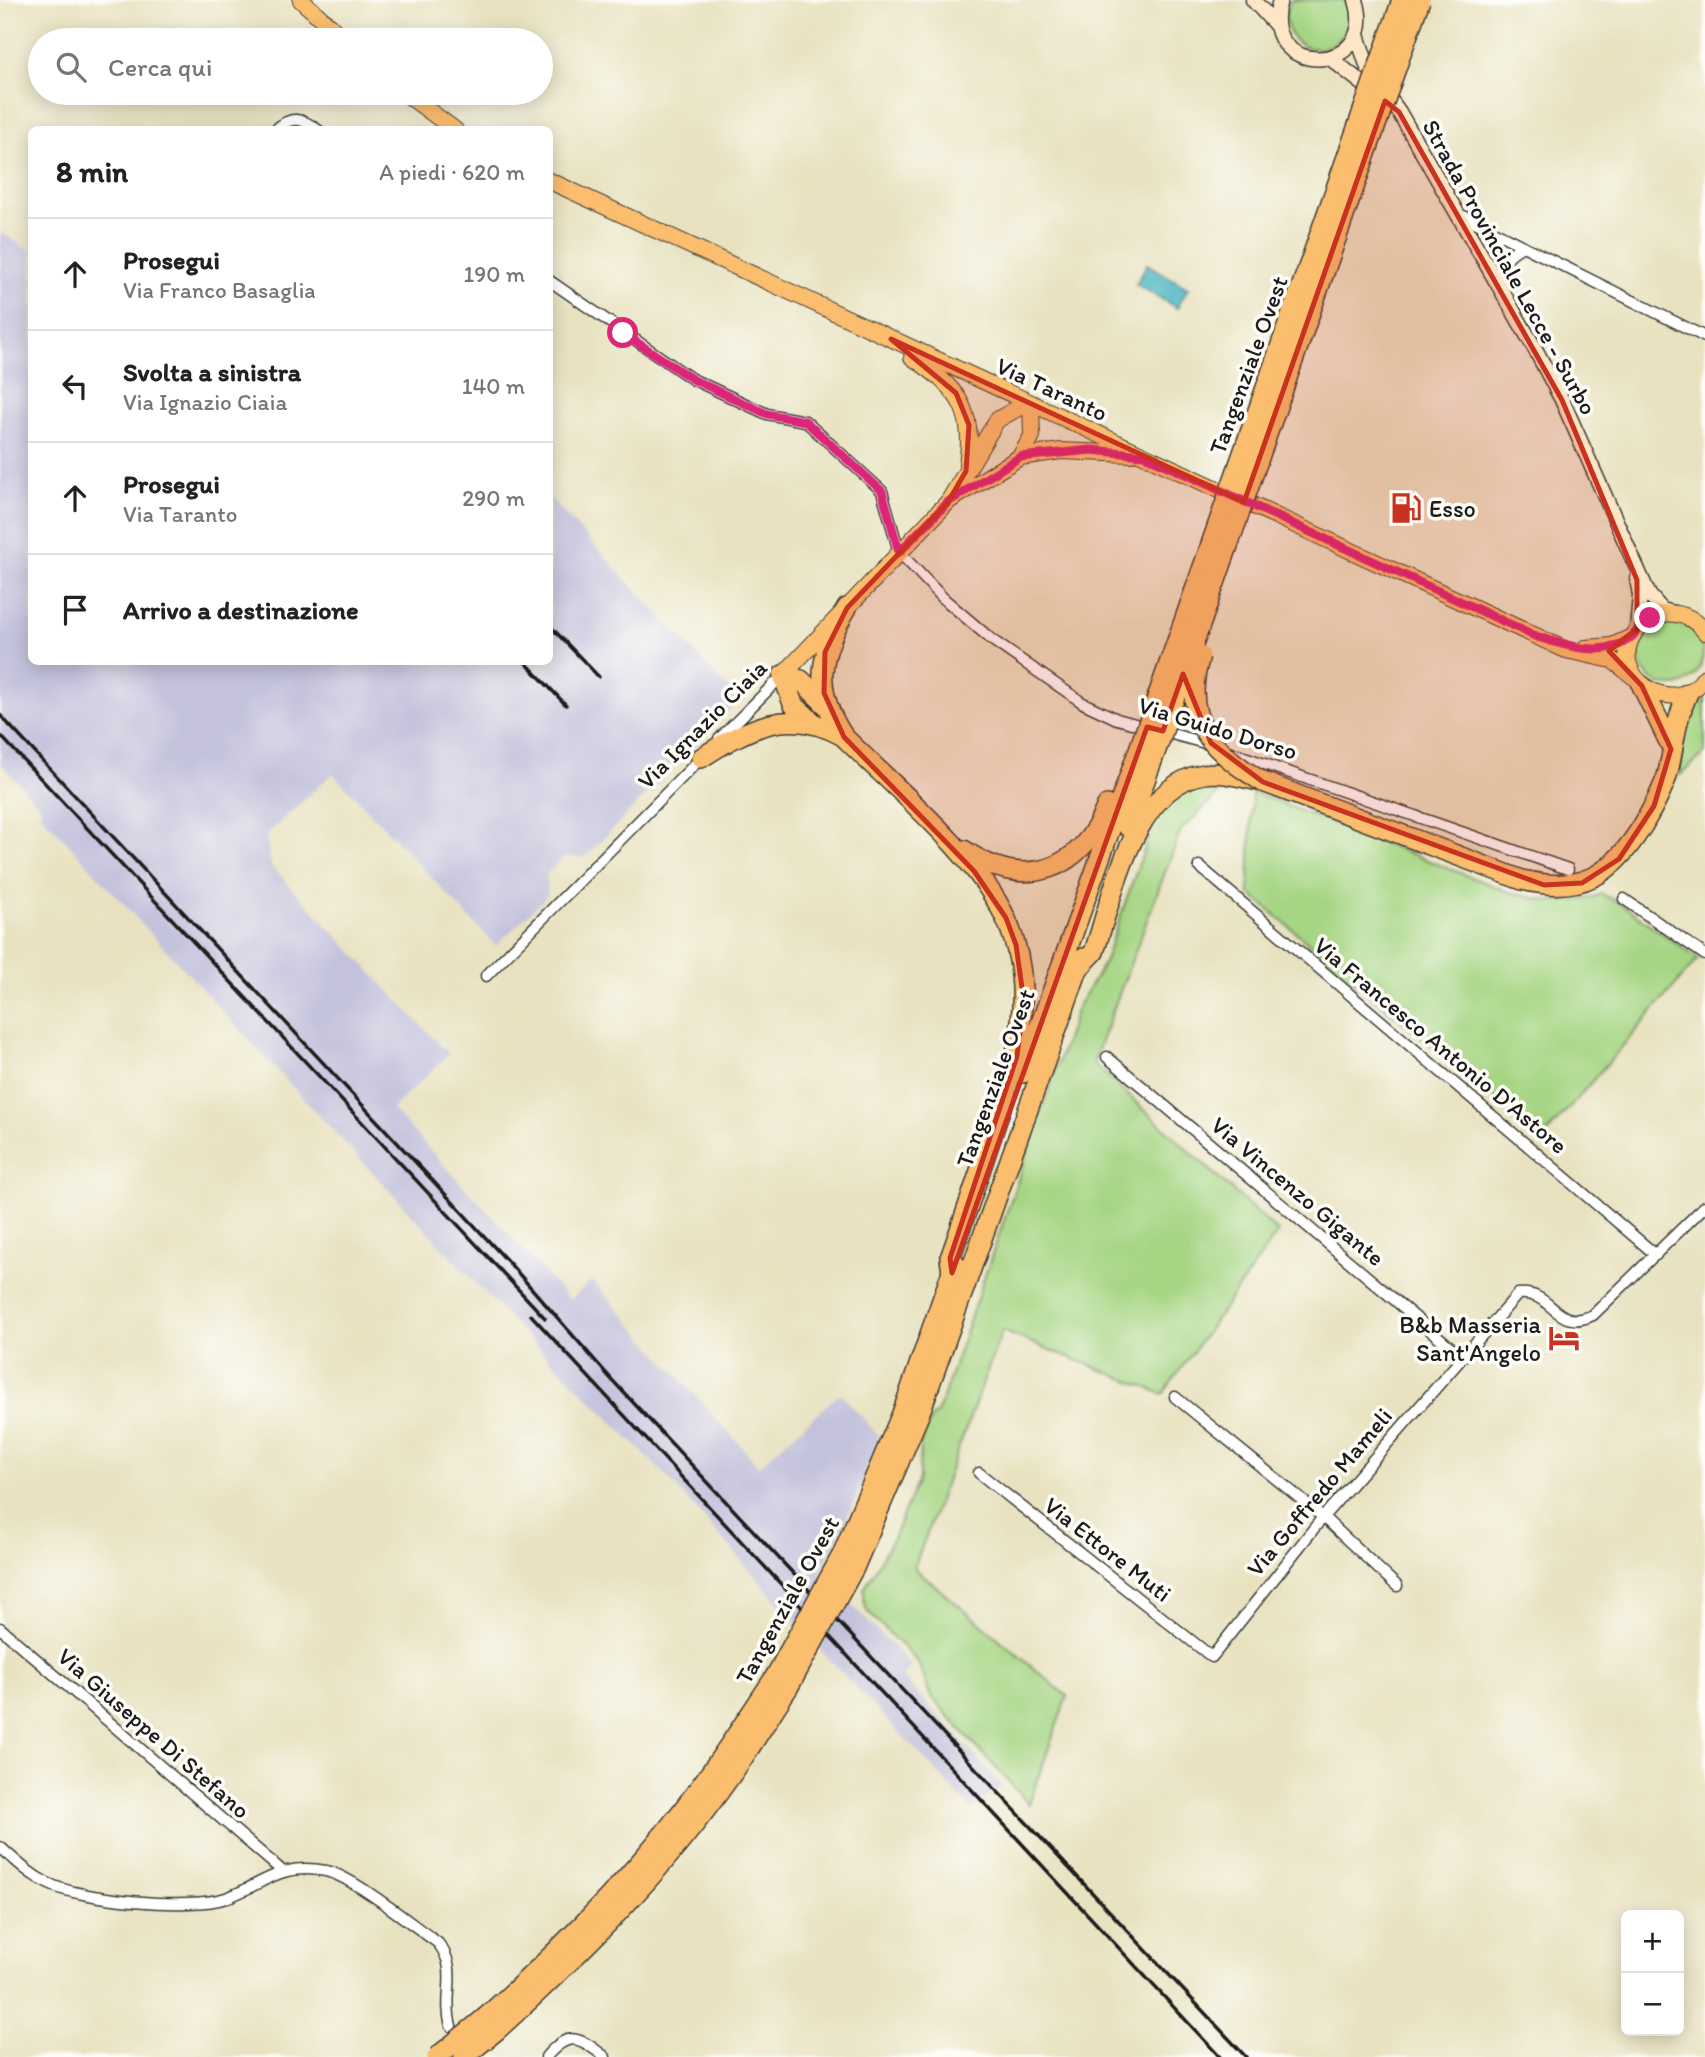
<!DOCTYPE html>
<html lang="it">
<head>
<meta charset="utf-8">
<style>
	body { margin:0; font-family:Itim,sans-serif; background:#f6f6f6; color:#222 }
	.controls { position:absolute; right:21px; bottom:21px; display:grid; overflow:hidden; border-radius:10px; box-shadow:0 4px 18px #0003 }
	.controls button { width:63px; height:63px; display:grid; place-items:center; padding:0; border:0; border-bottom:2px solid #e0e0e0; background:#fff; color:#222; font:35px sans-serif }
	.stop { position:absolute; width:21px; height:21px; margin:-16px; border:5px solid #db2777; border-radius:50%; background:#fff }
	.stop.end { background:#db2777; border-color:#fff; box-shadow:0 2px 7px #0008 }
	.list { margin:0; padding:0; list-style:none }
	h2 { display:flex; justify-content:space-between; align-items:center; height:91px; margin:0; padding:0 28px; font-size:30px }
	h2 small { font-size:23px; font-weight:400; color:#767676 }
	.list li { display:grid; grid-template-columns:46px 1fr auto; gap:21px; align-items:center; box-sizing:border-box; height:112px; padding:0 28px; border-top:2px solid #e0e0e0 }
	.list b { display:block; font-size:26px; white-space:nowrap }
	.list p { margin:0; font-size:23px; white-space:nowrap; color:#767676 }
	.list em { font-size:23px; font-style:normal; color:#767676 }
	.icon { flex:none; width:38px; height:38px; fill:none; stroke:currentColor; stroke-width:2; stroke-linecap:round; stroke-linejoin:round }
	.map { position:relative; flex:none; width:1705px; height:2057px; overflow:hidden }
	.search { position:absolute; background:#fff; box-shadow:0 4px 18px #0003; left:28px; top:28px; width:525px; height:77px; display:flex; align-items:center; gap:18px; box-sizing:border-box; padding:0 24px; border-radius:38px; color:#767676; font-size:26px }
	.panel { position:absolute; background:#fff; box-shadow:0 4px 18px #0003; left:28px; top:126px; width:525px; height:539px; border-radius:10px }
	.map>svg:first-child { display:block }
	.industrial { fill:#c3c1db }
	.green { fill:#a6d583; stroke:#617850; stroke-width:2 }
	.water { fill:#45b3c0; stroke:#30686e; stroke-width:2 }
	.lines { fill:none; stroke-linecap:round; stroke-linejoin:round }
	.street-casing { stroke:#3b3a35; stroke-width:13 }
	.secondary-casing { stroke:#3b3a35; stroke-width:17 }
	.primary-casing { stroke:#3b3a35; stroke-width:18 }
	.highway-casing { stroke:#3b3a35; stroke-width:22 }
	.street { stroke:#fff; stroke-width:10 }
	.secondary { stroke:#fde5c5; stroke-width:14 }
	.primary { stroke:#fbbd6e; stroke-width:16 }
	.highway { stroke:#fbbd6e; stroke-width:19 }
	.rail { stroke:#1c1c1c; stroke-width:3.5 }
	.highway-bridge-casing { stroke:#3b3a35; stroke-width:22; stroke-linecap:butt }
	.highway-bridge { stroke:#fbbd6e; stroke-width:19 }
	.route { stroke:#db2777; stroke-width:9 }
	.marked { fill:#c8321e; fill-opacity:0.2; stroke:#c8321e; stroke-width:5; stroke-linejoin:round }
	.labels { text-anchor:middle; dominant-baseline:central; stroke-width:7; stroke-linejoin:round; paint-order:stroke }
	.street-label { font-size:24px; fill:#1c1c1c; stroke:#fdfcf7 }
	.poi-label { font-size:24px; fill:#1c1c1c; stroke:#fdfcf7; text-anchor:start }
</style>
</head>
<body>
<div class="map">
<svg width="1705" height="2057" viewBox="0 0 1705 2057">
	<rect width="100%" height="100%" fill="#fdfcf7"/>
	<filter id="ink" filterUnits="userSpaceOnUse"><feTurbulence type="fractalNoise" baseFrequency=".0143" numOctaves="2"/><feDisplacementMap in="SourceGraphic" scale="14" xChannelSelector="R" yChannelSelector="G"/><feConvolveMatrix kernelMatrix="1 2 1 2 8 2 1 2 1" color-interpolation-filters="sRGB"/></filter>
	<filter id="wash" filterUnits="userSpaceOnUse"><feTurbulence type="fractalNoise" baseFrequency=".00686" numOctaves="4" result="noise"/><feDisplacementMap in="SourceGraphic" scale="28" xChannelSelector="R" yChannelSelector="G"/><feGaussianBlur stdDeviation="1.57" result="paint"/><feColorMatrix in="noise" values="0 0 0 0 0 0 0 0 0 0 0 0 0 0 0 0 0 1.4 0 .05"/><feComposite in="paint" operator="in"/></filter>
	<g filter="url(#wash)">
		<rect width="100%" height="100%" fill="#e8e2c0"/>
		<polygon class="industrial" points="0,232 31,251 32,662 550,662 550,498 730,690 734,705 724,716 585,857 564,857 546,874 548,895 496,946 333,773 266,835 271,866 449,1054 392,1109 570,1300 592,1280 759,1466 840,1393 880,1437 847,1518 820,1573 912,1666 902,1676 1002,1786 972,1809 824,1654 672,1482 502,1311 298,1093 39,812 42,808 0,763"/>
		<g class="green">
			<path d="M1291,0H1345C1367,37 1308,70 1289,31C1285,21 1285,10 1291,0Z"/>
			<circle cx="1671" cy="654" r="32"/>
			<polygon points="1705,696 1705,753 1680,775 1682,735 1690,705"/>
			<polygon points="1203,784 1227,785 1181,830 1093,1063 1278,1232 1163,1394 1002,1331 914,1568 1067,1696 1029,1804 931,1697 918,1662 867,1611 864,1600 864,1589 894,1536 919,1478 920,1445 932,1417 938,1412 1077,1008 1104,963 1151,830 1164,807 1180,792"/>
			<path d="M1252,792L1512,893C1543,901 1571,906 1602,894L1620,903L1698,959L1542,1139L1249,893Z"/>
		</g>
		<polygon class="water" points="1147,264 1188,288 1177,308 1136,284"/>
	</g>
	<g filter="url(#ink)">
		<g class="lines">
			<defs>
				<g id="street">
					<path d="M275,130C291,116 301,117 318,130"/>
					<polyline points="1459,214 1705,337"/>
					<polyline points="550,281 692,379 767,414 805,421 882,491 899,552 943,598 992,640 1083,703 1117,719 1212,745"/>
					<path d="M1500,284C1501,264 1504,256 1523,246"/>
					<polyline points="719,739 783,675"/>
					<polyline points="1227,751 1568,869"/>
					<polyline points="1199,866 1656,1255"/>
					<polyline points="1624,899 1705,955"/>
					<polyline points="486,976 703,756"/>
					<polyline points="1107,1057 1461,1356"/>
					<polyline points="1175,1397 1323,1517 1397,1586"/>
					<path d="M979,1473L1212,1657L1323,1517L1518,1294C1554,1290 1554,1333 1593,1315L1705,1206"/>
					<polyline points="0,1628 281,1870"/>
					<path d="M0,1847C15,1860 29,1874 47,1883C79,1900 191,1910 226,1898C265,1884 279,1862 326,1871C354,1877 412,1925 438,1943C460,1970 442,1995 451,2026"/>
					<path d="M546,2057C569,2030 579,2037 605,2057"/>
				</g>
				<g id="secondary">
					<polyline points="1253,0 1276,25"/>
					<path d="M1280,0C1256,78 1380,78 1356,0"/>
					<polyline points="1357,35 1368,68 1399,112 1534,347 1562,400 1649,595 1662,610 1674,613"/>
					<polyline points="1330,58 1376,94"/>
					<polyline points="1637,579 1640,595 1637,629"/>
				</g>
				<g id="primary">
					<polyline points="301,0 345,40"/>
					<polyline points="405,93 455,130"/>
					<polyline points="550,181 1566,650 1612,660 1634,677"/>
					<path d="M912,357C956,387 976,408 967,464"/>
					<polyline points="1020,457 1032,436 1031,405"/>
					<polyline points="952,499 1020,457 1061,451 1131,454"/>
					<path d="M1705,632C1694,617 1679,612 1662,614C1651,616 1642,623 1635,632C1604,676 1675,722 1705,677"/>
					<polyline points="1585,648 1612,646 1632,637"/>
					<polyline points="783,675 948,502 997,420 1018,408 1031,405"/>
				</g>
				<g id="highway">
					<path d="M847,608C819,654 812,690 844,737C894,787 977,855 1006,919C1040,994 1014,1069 990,1141C977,1180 964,1219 950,1258L952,1273"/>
					<polyline points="1642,686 1670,744"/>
					<polyline points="815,724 793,704 783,675 801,680 825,704"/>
					<path d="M701,758C749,727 789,706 843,736"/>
					<polyline points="1128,827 1159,742"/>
					<path d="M964,850C1023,891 1081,873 1107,805"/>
					<path d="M1077,970L1094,952C1113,896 1134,785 1204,774C1224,771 1244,778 1263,782L1522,880C1581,894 1612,876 1643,825C1652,809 1661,794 1667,776C1675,746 1674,723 1688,693"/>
					<polyline points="1023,1073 1143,738"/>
					<polyline points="903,1411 955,1263"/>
					<polyline points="919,1415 1082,958"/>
					<path d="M486,2017C547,1962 605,1905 657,1842C701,1790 737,1734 775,1677"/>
					<path d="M497,2030C581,1953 663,1872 729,1778C750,1749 768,1718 788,1688"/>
				</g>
			</defs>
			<use href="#street" class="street-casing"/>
			<use href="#secondary" class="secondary-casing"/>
			<use href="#primary" class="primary-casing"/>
			<use href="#highway" class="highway-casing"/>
			<use href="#street" class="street"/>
			<use href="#secondary" class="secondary"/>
			<use href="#primary" class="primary"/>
			<use href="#highway" class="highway"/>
			<g class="rail">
				<polyline points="550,626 599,677"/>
				<polyline points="525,662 566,705"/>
				<polyline points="0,715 511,1265 613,1381 1246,2057"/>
				<polyline points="0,735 545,1318"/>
				<polyline points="531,1315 1220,2057"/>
			</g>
			<defs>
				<g id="highway-bridge">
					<path d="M1200,656C1180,720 1212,752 1263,782"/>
					<polyline points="1143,738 1402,0"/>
					<polyline points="1159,742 1420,0"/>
					<polyline points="775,1677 842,1555 903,1411"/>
					<polyline points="788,1688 854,1568 919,1415"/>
					<polyline points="437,2057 486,2017"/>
					<polyline points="464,2057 497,2030"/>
				</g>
			</defs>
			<use href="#highway-bridge" class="highway-bridge-casing"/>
			<use href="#highway-bridge" class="highway-bridge"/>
		</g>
	</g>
	<g class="lines" filter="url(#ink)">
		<path class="route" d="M623,333L692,379L767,414L805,421L882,491L899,552L948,502L1020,457L1091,450L1144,455L1535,636C1564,645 1604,659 1630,638C1637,632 1642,624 1650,618"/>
	</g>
	<path class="marked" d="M1385,101L1399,112L1562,400L1637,580V629L1609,651L1642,686L1671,749L1654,806L1619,859L1582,883L1544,885L1263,782L1211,743L1183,674L1163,731L1147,727L952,1273L950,1258L1017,1056L1024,1002L1016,945L1006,918L974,871L844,737L824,693L825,652L847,608L948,502L966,471L969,425L956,393L891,339L1244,502Z"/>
	<defs>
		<symbol id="fuel-bare" viewBox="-9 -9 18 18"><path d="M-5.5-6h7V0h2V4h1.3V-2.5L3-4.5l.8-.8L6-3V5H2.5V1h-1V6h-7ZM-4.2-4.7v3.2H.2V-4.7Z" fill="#c8321e" stroke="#fdfcf7" stroke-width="2.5" paint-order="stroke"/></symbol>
		<symbol id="hotel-bare" viewBox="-9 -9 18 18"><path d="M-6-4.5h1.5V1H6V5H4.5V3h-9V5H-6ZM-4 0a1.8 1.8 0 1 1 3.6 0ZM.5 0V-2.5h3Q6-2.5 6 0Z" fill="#c8321e" stroke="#fdfcf7" stroke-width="2.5" paint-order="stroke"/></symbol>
	</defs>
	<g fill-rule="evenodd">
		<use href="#fuel-bare" x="1384" y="486" width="44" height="44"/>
		<use href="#hotel-bare" x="1542" y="1316" width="44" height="44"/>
	</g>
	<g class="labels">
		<g class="street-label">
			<text transform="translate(1510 267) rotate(61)">Strada Provinciale Lecce - Surbo</text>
			<text transform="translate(1248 365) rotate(-70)">Tangenziale Ovest</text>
			<text transform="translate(1052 389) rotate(25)">Via Taranto</text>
			<text transform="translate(702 724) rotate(-45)">Via Ignazio Ciaia</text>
			<text transform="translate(1218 728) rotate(17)">Via Guido Dorso</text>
			<text transform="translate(1441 1045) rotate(40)">Via Francesco Antonio D'Astore</text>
			<text transform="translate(995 1078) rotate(-70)">Tangenziale Ovest</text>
			<text transform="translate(1298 1191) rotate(40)">Via Vincenzo Gigante</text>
			<text transform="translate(1319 1492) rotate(-50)">Via Goffredo Mameli</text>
			<text transform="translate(1108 1549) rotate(38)">Via Ettore Muti</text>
			<text transform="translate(787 1600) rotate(-61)">Tangenziale Ovest</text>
			<text transform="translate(154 1733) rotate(41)">Via Giuseppe Di Stefano</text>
		</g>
		<g class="poi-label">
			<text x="1429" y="508">Esso</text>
			<text x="1541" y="1324" text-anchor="end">B&amp;b Masseria<tspan x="1541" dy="28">Sant'Angelo</tspan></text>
		</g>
	</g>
</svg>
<div class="controls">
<button>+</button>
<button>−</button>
</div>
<div class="stop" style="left:623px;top:333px"></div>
<div class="stop end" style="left:1650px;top:618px"></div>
<div class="search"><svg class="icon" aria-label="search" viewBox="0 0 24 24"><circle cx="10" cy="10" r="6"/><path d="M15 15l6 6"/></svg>Cerca qui</div>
<section class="panel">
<h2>8 min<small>A piedi · 620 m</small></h2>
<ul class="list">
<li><svg class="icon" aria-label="ahead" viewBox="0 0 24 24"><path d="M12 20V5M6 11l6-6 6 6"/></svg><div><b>Prosegui</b><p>Via Franco Basaglia</p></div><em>190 m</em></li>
<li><svg class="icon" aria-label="left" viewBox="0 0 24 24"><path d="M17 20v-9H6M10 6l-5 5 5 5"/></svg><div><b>Svolta a sinistra</b><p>Via Ignazio Ciaia</p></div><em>140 m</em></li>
<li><svg class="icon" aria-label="ahead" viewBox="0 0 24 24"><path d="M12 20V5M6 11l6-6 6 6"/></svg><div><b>Prosegui</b><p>Via Taranto</p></div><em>290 m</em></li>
<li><svg class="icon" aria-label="arrive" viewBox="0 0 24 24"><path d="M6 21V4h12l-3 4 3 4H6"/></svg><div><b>Arrivo a destinazione</b></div></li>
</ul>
</section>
</div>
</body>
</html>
